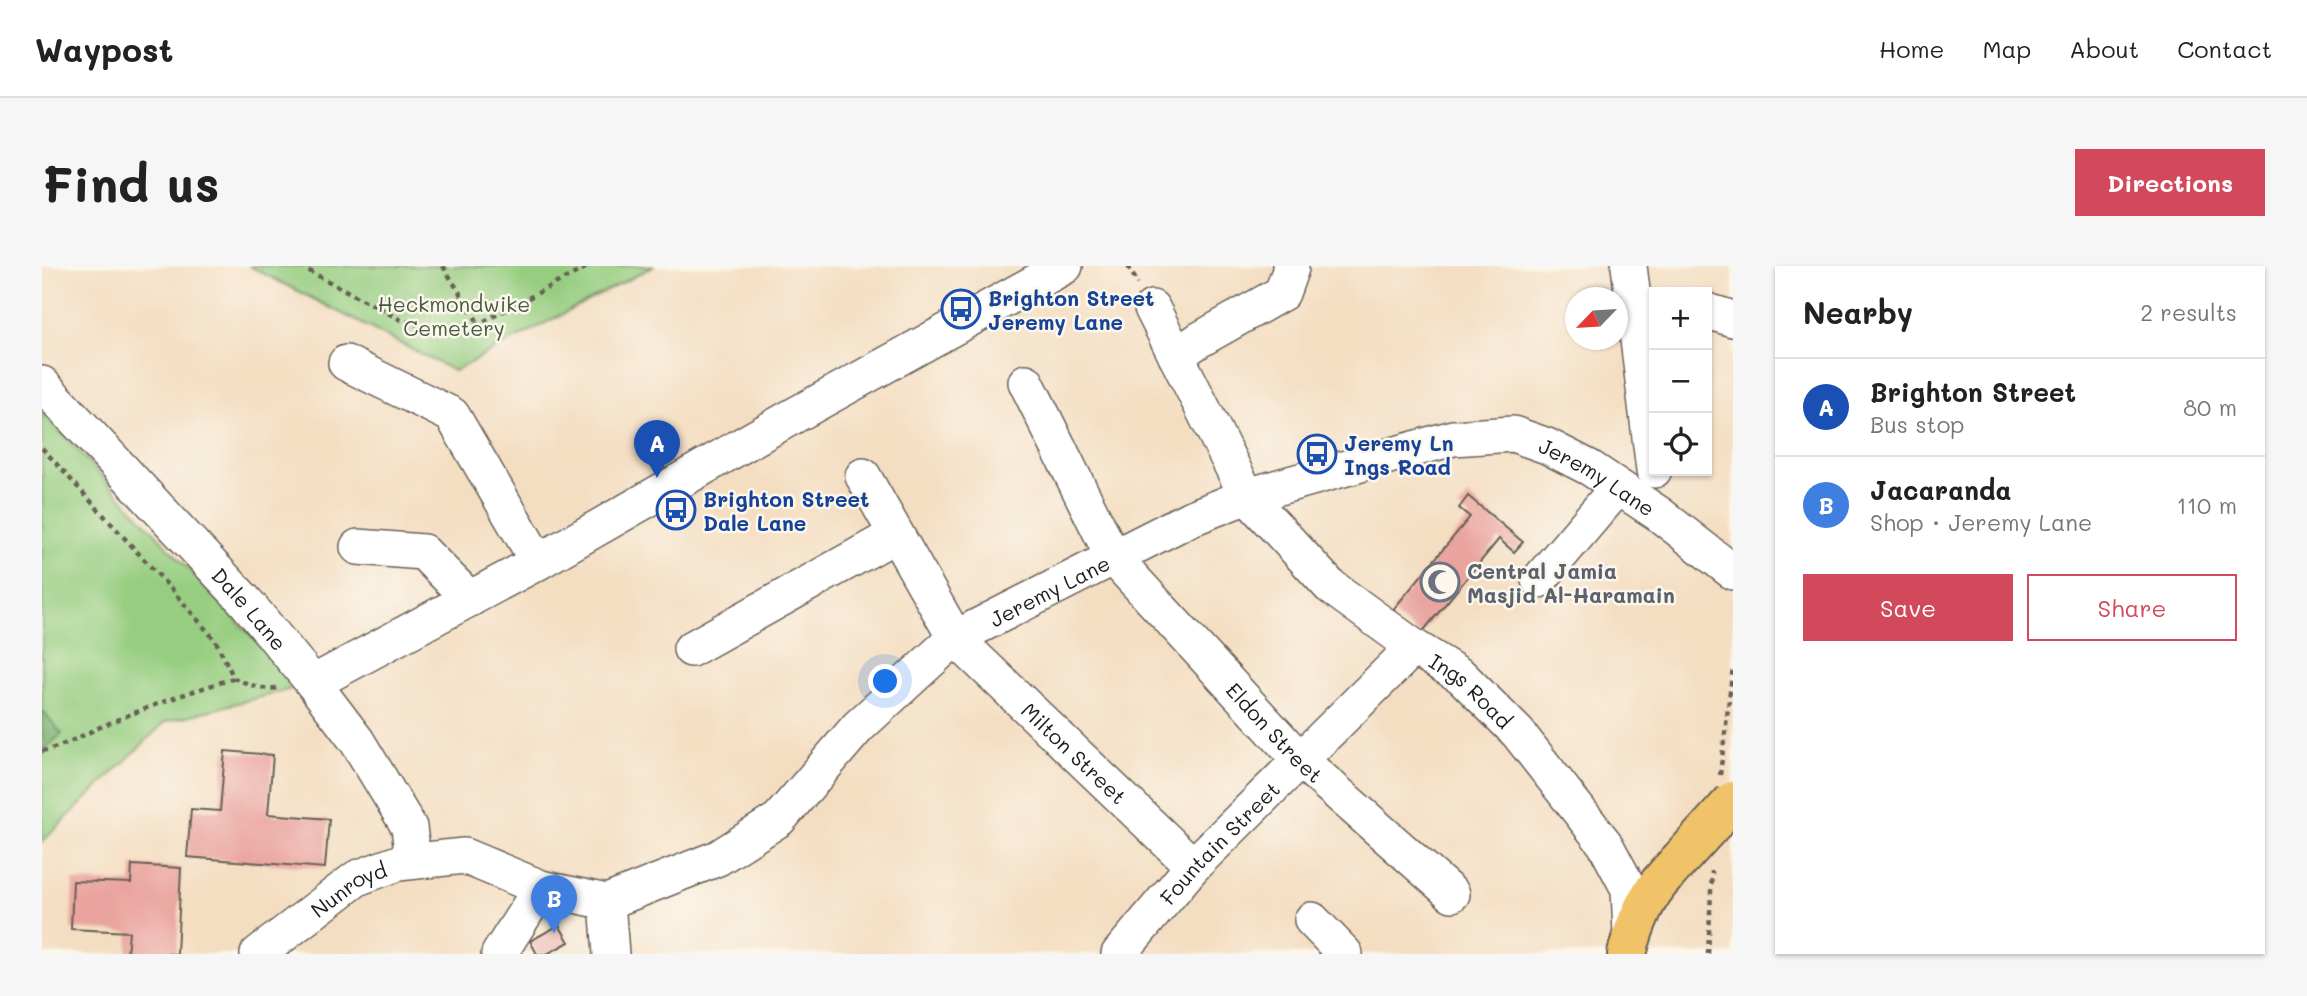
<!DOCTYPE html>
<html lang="en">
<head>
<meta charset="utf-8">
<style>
	body { margin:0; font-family:Mali,sans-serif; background:#f6f6f6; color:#222 }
	.controls { position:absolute; right:21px; top:21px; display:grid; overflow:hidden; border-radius:0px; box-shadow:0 2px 5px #0004 }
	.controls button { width:63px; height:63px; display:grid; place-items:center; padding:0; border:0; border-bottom:2px solid #e0e0e0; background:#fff; color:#222; font:35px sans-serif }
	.compass { position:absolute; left:1523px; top:21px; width:63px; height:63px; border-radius:50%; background:#fff; box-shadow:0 2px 5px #0004; rotate:245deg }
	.you { position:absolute; left:844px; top:416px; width:24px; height:24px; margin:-18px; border:5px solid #fff; border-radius:50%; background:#1a73e8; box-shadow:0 0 0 10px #1a73e833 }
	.badge { display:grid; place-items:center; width:46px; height:46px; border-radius:50%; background:#d1495b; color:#fff; font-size:23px; font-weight:700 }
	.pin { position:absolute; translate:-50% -58px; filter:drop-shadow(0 2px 4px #0008) }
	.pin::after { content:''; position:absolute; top:37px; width:24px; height:21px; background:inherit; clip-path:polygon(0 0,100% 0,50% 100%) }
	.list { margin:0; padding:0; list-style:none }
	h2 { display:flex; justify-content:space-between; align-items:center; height:91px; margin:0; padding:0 28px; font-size:30px }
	h2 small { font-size:23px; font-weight:400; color:#767676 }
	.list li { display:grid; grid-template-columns:46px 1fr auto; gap:21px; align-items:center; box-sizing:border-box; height:98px; padding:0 28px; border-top:2px solid #e0e0e0 }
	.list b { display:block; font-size:26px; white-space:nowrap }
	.list p { margin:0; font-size:23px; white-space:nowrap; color:#767676 }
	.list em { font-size:23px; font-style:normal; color:#767676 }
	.actions { display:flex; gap:14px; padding:21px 28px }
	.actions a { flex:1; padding:16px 0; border:2px solid #d1495b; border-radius:0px; text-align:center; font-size:24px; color:#d1495b }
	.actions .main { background:#d1495b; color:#fff }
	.icon { flex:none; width:38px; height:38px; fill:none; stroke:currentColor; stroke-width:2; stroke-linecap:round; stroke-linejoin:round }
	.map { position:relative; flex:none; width:1691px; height:688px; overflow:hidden; border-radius:0px }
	header { display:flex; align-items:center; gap:42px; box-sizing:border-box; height:98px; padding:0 35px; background:#fff; border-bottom:2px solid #e0e0e0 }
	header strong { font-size:33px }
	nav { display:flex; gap:38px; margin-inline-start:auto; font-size:24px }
	.intro { display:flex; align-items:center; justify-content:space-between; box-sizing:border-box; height:168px; padding:0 42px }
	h1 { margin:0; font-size:49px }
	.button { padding:18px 32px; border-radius:0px; background:#d1495b; color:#fff; font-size:24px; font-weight:700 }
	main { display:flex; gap:42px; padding:0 42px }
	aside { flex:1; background:#fff; border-radius:0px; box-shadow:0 2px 5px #0004 }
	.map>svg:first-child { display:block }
	.green { fill:#96cd80; stroke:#59744e; stroke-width:2 }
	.forest { fill:#78b06e; stroke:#4a6645; stroke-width:2 }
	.building { fill:#eaa49f }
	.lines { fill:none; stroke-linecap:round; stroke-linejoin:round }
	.minor-casing { stroke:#686056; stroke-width:38 }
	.major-casing { stroke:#686056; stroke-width:42 }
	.path { stroke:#686056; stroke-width:4.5; stroke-dasharray:5 5; stroke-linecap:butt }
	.minor { stroke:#fff; stroke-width:35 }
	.major { stroke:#f1c369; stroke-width:38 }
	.major-bridge-casing { stroke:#686056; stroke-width:42; stroke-linecap:butt }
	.major-bridge { stroke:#f1c369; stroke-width:38 }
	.labels { text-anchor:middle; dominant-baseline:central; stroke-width:5; stroke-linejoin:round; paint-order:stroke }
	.transit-label { font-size:21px; font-weight:bold; fill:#164399; stroke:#fbf7ec; text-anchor:start }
	.park-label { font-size:21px; fill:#475a3f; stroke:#fbf7ec }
	.street-label { font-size:21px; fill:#1c1c1c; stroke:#fbf7ec }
	.worship-label { font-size:21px; font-weight:bold; fill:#5b616d; stroke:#fbf7ec; text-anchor:start }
</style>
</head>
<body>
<header>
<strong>Waypost</strong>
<nav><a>Home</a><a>Map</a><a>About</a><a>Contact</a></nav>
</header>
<div class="intro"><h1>Find us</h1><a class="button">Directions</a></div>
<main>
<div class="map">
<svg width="1691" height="688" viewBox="0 0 1691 688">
	<rect width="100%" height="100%" fill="#fbf7ec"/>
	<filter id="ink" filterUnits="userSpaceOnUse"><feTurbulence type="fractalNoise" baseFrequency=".0143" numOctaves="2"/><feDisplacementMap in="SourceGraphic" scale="14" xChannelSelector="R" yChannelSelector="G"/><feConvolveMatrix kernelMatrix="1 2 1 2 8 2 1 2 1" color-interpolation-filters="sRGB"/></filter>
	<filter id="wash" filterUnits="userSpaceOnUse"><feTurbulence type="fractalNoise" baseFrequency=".00686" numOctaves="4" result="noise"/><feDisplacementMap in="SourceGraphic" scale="28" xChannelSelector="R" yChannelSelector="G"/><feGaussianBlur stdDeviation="1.57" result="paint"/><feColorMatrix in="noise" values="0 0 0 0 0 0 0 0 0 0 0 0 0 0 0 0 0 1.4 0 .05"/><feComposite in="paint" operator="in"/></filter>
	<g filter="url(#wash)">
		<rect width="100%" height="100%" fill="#f4dec2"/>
		<g class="green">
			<polygon points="207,0 612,0 412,105"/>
			<polygon points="0,146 257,421 123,456 0,576"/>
		</g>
		<polygon class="forest" points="0,444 20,468 0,485"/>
		<g id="blocks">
			<g class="building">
				<polygon points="1426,230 1481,276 1472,286 1457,273 1378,369 1349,346 1428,251 1417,242"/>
				<polygon points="183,485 231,489 226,548 287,553 283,602 145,591 149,543 178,545"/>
				<polygon points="90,599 139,602 135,688 85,688 87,666 29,663 31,615 89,617"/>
				<polygon points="517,659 527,676 505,688 495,688 488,675"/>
			</g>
		</g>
	</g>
	<g filter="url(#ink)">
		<use href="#blocks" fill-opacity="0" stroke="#686056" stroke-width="2"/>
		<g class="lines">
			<defs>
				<g id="minor">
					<polyline points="1587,0 1612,204"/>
					<path id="s1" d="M1110,42L1205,230L1288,320L1372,381L1419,410L1476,467L1563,578L1587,623L1589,668"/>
					<polyline points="1665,45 1691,53"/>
					<polyline points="1134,90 1157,74 1240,27 1249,2 1248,0"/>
					<polyline points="304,97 410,149 496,296"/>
					<path id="s2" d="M984,116L1071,291L1257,493L1410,628"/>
					<path id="s3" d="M0,118L204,336L271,417L315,475L367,561L371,595"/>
					<path id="s4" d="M821,210L913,372L1151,600"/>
					<polyline points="316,281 381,286 428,333"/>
					<polyline points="1497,314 1576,221"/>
					<polyline points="649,383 853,269"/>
					<polyline points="271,417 496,296 746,153 1023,0"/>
					<polyline points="565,636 569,688"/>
					<polyline points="1270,654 1303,688"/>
					<path id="s5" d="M216,688L315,612L356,597L422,590L499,622L565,636L676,592L737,553L816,461L913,372L1147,253L1205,230L1411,172L1471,168L1505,180L1548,202L1617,248L1691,306"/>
					<polyline points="457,688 499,622"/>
					<path id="s6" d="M1077,688L1151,600L1372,381"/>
				</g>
				<path id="major" d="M1585,688C1592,659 1603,631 1624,609"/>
			</defs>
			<use href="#minor" class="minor-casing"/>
			<use href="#major" class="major-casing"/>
			<g class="path">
				<polyline points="258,0 359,54 395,64 437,58 547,0"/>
				<polyline points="401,0 437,58"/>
				<polyline points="1086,0 1096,18"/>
				<path d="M0,182L131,325L173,374L192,412C206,418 223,426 238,421"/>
				<path d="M0,485C25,480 47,465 70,456C110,439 151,425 192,412"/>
				<polyline points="1678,509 1691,400"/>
				<polyline points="1666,688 1670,605"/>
			</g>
			<use href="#minor" class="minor"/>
			<use href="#major" class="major"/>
			<defs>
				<polyline id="major-bridge" points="1624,609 1691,535"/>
			</defs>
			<use href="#major-bridge" class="major-bridge-casing"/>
			<use href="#major-bridge" class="major-bridge"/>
		</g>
	</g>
	<defs>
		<symbol id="bus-ring" viewBox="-11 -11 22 22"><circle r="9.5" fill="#fbf7ec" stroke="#1a4fb4" stroke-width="1.5"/><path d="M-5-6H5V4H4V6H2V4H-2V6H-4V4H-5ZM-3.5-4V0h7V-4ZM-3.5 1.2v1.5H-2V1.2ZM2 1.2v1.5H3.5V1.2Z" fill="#1a4fb4"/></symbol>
		<symbol id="mosque-ring" viewBox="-11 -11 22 22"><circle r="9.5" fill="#fbf7ec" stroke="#6b7280" stroke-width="1.5"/><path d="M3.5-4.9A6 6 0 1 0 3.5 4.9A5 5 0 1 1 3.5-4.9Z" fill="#6b7280"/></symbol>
	</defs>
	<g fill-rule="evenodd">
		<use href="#bus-ring" x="897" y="21" width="44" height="44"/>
		<use href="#bus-ring" x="1253" y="166" width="44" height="44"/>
		<use href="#bus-ring" x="612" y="222" width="44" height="44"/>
		<use href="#mosque-ring" x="1376" y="294" width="44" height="44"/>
	</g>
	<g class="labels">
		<g class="transit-label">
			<text x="946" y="31">Brighton Street<tspan x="946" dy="24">Jeremy Lane</tspan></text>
			<text x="1302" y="176">Jeremy Ln<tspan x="1302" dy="24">Ings Road</tspan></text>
			<text x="661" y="232">Brighton Street<tspan x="661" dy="24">Dale Lane</tspan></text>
		</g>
		<g class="park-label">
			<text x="412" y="37">Heckmondwike<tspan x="412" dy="24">Cemetery</tspan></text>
		</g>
		<g class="street-label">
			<text stroke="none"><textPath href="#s5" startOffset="1524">Jeremy Lane</textPath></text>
			<text stroke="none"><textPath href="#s5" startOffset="936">Jeremy Lane</textPath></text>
			<text stroke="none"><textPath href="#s3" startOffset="306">Dale Lane</textPath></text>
			<text stroke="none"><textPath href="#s1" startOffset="509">Ings Road</textPath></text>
			<text stroke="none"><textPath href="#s2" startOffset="434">Eldon Street</textPath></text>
			<text stroke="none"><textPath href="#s4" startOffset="352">Milton Street</textPath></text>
			<text stroke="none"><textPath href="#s6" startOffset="150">Fountain Street</textPath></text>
			<text stroke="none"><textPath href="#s5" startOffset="112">Nunroyd</textPath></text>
		</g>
		<g class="worship-label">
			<text x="1425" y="304">Central Jamia<tspan x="1425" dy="24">Masjid Al-Haramain</tspan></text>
		</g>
	</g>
</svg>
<div class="controls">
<button>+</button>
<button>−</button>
<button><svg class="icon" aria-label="locate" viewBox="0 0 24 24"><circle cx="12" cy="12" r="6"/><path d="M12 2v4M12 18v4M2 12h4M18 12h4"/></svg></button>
</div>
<svg class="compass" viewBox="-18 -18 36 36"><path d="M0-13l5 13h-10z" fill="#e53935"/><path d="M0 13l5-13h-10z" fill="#767676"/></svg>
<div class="you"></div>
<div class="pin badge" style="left:615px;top:212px;background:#1a4fb4">A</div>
<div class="pin badge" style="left:512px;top:667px;background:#3f7fe0">B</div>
</div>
<aside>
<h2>Nearby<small>2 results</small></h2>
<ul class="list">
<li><span class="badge" style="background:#1a4fb4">A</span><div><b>Brighton Street</b><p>Bus stop</p></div><em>80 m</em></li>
<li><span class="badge" style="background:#3f7fe0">B</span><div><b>Jacaranda</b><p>Shop · Jeremy Lane</p></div><em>110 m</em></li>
</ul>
<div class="actions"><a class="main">Save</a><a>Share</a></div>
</aside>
</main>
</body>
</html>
